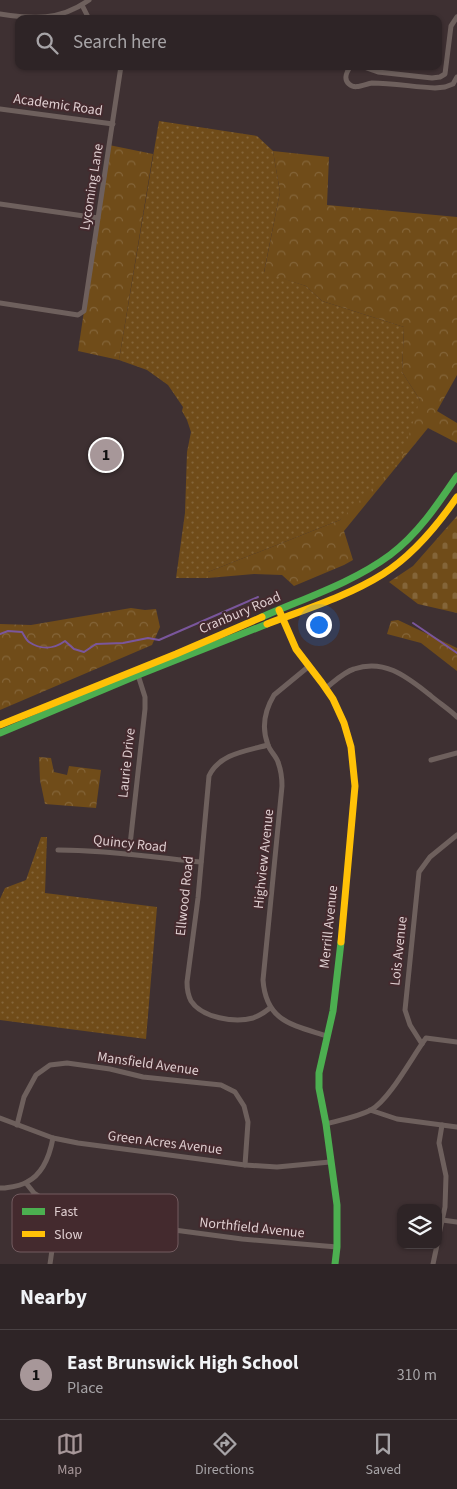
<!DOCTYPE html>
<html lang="en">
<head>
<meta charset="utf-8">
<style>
	body { margin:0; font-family:"Source Sans 3",sans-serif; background:#3a3032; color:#f1f3f6 }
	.controls { position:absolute; right:15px; bottom:15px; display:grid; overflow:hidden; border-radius:10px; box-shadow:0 1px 4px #0004 }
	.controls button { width:45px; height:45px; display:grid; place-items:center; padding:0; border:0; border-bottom:1px solid #494143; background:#2e2426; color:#f1f3f6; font:25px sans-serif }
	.you { position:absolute; left:318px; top:624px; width:18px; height:18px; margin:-12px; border:4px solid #fff; border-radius:50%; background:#1a73e8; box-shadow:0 0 0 8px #1a73e833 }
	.badge { display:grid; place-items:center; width:32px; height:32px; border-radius:50%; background:#a79799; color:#111; font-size:16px; font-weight:700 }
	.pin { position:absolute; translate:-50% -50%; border:2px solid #fff; box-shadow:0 1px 5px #0006 }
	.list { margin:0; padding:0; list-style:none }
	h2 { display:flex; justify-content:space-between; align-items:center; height:65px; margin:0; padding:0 20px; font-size:21px }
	h2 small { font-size:16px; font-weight:400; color:#a7a4a7 }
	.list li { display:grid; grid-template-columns:32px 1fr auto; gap:15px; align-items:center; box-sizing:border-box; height:90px; padding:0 20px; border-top:1px solid #494143 }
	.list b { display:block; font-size:19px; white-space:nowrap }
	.list p { margin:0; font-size:16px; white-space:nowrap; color:#a7a4a7 }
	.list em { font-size:16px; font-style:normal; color:#a7a4a7 }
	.icon { flex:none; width:28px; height:28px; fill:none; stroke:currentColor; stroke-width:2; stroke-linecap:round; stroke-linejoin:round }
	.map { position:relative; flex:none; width:457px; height:1264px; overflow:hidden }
	.search { position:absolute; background:#2e2426; box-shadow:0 1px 4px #0004; left:15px; right:15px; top:15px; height:55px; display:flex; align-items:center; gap:12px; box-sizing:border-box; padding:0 18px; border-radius:10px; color:#a7a4a7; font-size:19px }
	.sheet { height:155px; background:#2e2426 }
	nav { display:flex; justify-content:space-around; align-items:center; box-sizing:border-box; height:70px; border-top:1px solid #494143; background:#2e2426; font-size:14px; color:#a7a4a7 }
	nav a { display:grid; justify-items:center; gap:2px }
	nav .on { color:#a79799 }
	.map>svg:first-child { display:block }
	.forest { fill:url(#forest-crowns) }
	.cemetery { fill:url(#cemetery-stones) }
	.park { fill:url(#park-dots) }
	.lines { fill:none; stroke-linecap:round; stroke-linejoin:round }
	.stream { stroke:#7a569c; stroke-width:2 }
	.street { stroke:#6e605d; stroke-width:5 }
	.fast { stroke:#4caf50; stroke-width:7 }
	.slow { stroke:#ffc107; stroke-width:7 }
	.labels { text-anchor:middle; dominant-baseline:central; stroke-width:4; stroke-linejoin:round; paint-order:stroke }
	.street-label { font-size:14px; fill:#dfced0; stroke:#442a2e }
	.key { fill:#442a2e; stroke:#725b5f; stroke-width:1 }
	.key-label { font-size:14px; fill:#dfced0 }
</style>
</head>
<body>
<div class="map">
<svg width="457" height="1264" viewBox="0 0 457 1264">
	<defs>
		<pattern id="forest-crowns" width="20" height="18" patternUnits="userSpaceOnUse" patternTransform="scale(1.25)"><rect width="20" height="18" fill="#704c19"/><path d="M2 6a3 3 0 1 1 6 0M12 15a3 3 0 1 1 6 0" fill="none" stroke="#846539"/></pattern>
		<pattern id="cemetery-stones" width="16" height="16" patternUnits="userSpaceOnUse" patternTransform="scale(1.25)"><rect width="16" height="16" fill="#704c19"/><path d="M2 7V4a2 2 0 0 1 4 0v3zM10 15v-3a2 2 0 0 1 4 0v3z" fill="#846539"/></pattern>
		<pattern id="park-dots" width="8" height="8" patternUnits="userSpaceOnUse" patternTransform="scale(1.25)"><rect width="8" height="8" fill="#704c19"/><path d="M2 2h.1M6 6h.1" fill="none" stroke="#846539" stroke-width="1.8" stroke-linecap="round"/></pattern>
	</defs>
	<rect width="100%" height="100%" fill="#3e3032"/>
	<g class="forest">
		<polygon points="109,145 153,154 119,360 78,351"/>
		<polygon points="273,151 329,157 327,205 457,217 457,375 437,411 457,423 457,443 428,428 344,531 353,560 344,565 294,586 282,575 254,574 208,578 208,572 340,520 420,400 402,372 404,327 322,301 306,286 264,273 280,192"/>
		<polygon points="131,608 145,610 156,609 160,627 152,645 0,710 0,624 31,625"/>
		<polygon points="398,620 457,648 457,671 421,643 387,634 391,621"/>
		<polygon points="39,757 51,758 54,772 67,775 69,766 101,770 96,808 45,804 40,780"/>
	</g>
	<polygon class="cemetery" points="457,516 457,613 418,604 389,582 413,566"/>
	<g class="park">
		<polygon points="159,121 257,136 273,151 280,192 264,272 306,286 322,301 404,327 402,372 420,400 401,460 340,520 208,572 208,578 176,578 185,513 187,452 191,432 187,420 182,411 183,407 168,385 147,370 119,360"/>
		<polygon points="41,837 47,837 45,893 157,907 146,1039 0,1020 0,899 5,888 26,880"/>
	</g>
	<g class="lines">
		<g class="stream">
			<polyline points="413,623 457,653"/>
			<path d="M0,634L8,631L22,632C24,635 26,640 29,642C41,650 54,649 65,641L74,649L84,652L96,644L123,643L148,638L159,640L258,597"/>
		</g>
		<g class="street">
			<polyline points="82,5 89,19"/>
			<path d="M0,14C33,19 60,21 89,0"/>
			<path d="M351,66C347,71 343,79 349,84C355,90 365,84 372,83C393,83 414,87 435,88L445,87L453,84L457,77"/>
			<polyline points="361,66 378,72 432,78 440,77 445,74 451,26 457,17"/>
			<polyline points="0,109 113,124"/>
			<polyline points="0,204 98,218"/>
			<polyline points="0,303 78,315 84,311 121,66"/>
			<path d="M308,667L274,695C265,710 261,727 268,745C270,751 276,756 278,762C281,770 282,778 282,786L263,980C266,1022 293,1025 327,1036"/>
			<path d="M326,688C335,681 344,672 354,669C385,658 408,678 430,695C439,703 449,709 457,717"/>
			<path d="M268,745C246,751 219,754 209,776L198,898L187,982C187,989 188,995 191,1001C202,1018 235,1023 253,1018C259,1016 265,1012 270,1008"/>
			<polyline points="431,760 457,753"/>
			<path d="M58,850C105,850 153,857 201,862"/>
			<polyline points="129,854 145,709 145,697 138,675"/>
			<polyline points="422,1044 410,1025 405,1010 419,872 430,857 457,835"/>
			<polyline points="370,1110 397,1119 457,1127"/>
			<polyline points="0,1118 53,1138 78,1143 131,1150 245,1165 277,1167 330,1162"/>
			<path d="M326,1124C340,1120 357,1117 371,1110C390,1099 412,1057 426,1038L457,1042"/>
			<polyline points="17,1125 24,1097 36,1075 50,1065 67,1063 110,1069 143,1077 221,1085 235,1092 244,1106 248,1122 245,1165"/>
			<polyline points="26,1183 34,1193 58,1208 99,1220 242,1239 337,1247"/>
			<path d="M0,1188H4C11,1187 21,1186 27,1182C43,1174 50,1154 53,1138"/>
			<polyline points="442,1220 457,1222"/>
			<polyline points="438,1239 445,1207 446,1176 439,1143 442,1125"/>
			<polyline points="50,1264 58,1208"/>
			<polyline points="433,1264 437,1245"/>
		</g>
		<g class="fast">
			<path d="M262,617C305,598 352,583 390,555C418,534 438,504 457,476"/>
			<polyline points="0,733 138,675 267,624"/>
			<polyline points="335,1264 337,1247 337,1205 326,1124 319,1088 319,1073 333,1011 341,942"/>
		</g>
		<g class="slow">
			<polyline points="279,610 296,649 322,683 333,699 344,723 351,747 355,786 341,942"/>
			<path d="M267,624C306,609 348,596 383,574C413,555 437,526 457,497"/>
			<polyline points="0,725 176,654 262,617"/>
		</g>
	</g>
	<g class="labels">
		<g class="street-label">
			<text transform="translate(58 105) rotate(8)">Academic Road</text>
			<text transform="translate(92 187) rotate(-81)">Lycoming Lane</text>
			<text transform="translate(240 613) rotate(-23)">Cranbury Road</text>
			<text transform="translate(127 763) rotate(-84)">Laurie Drive</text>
			<text transform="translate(130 844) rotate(6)">Quincy Road</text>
			<text transform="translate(264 859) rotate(-84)">Highview Avenue</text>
			<text transform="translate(185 896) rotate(-84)">Ellwood Road</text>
			<text transform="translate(329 927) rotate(-84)">Merrill Avenue</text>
			<text transform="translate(399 951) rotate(-84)">Lois Avenue</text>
			<text transform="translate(148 1064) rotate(8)">Mansfield Avenue</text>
			<text transform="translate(165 1143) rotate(7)">Green Acres Avenue</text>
			<text transform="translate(252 1228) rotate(6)">Northfield Avenue</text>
		</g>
	</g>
	<rect x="12" y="1194" width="166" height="58" rx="8" class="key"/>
	<rect x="22" y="1208" width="23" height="7" fill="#4caf50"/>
	<rect x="22" y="1231" width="23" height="6" fill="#ffc107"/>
	<g class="key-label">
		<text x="54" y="1216">Fast</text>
		<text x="54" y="1239">Slow</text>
	</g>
</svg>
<div class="controls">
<button><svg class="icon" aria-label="layers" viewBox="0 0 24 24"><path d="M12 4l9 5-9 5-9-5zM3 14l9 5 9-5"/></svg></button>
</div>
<div class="you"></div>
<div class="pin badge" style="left:106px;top:455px">1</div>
<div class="search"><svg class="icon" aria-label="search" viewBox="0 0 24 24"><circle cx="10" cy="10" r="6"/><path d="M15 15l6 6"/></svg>Search here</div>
</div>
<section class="sheet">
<h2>Nearby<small></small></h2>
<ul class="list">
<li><span class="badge">1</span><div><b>East Brunswick High School</b><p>Place</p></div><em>310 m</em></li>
</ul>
</section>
<nav>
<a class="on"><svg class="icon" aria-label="map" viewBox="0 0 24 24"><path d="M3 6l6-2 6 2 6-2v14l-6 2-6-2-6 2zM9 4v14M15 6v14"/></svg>Map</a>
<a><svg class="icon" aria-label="directions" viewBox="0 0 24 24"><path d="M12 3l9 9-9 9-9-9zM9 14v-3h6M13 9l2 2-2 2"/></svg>Directions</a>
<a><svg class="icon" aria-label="saved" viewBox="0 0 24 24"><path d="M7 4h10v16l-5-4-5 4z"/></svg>Saved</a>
</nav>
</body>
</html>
